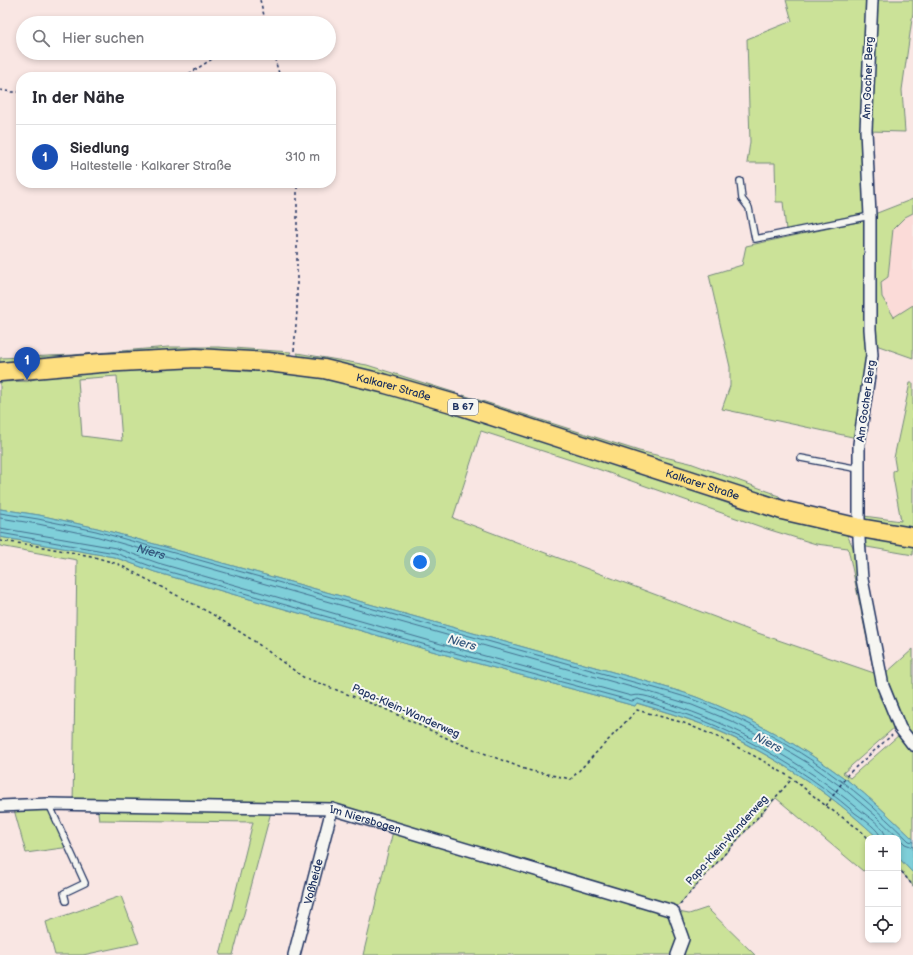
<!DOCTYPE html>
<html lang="de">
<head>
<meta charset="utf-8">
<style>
	body { margin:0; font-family:"Balsamiq Sans",sans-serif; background:#f7f7f7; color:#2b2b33 }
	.controls { position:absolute; right:12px; bottom:12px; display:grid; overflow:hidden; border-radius:8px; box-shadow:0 2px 6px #0003 }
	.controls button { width:36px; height:36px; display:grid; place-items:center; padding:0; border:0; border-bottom:1px solid #e1e1e2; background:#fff; color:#2b2b33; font:20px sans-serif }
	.you { position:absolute; left:420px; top:562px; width:14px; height:14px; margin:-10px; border:3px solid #fff; border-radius:50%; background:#1a73e8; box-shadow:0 0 0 6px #1a73e833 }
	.badge { display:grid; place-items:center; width:26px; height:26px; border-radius:50%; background:#b45309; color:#fff; font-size:13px; font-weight:700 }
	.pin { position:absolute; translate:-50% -33px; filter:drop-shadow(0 1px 2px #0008) }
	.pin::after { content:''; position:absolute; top:21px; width:14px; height:12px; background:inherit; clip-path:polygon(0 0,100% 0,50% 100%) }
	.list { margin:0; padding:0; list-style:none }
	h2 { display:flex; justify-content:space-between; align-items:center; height:52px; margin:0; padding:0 16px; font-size:17px }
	h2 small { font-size:13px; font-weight:400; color:#7c7c81 }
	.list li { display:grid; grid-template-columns:26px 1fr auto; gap:12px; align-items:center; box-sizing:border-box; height:64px; padding:0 16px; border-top:1px solid #e1e1e2 }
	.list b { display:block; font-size:15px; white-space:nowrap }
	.list p { margin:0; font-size:13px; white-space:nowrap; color:#7c7c81 }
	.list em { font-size:13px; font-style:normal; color:#7c7c81 }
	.icon { flex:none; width:22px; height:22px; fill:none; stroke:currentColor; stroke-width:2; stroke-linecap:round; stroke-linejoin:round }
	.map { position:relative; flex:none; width:913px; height:955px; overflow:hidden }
	.search { position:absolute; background:#fff; box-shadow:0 2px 6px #0003; left:16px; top:16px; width:320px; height:44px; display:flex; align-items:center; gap:10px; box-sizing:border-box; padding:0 14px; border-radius:22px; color:#7c7c81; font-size:15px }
	.panel { position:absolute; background:#fff; box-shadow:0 2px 6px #0003; left:16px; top:72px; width:320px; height:116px; border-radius:16px }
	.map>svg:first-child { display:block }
	.built { fill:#fbdbd8 }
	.green { fill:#cbe298; stroke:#73887b; fill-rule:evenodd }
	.water { fill:#7fcfd9; stroke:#578fa8 }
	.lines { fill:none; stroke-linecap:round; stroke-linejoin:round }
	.shore { stroke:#436f8f; stroke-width:1 }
	.service-casing { stroke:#1b2f5e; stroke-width:8 }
	.minor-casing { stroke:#1b2f5e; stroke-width:14 }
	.primary-casing { stroke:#1b2f5e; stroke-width:21 }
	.path { stroke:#1b2f5e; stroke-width:1.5; stroke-dasharray:3 3; stroke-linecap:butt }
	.service { stroke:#f6f6f2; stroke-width:5.5 }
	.minor { stroke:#f6f6f2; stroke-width:11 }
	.primary { stroke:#fedf80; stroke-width:18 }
	.labels { text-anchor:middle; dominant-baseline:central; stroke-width:4; stroke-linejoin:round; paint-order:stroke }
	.shield { fill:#f6f6f2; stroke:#5d6b8a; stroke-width:1 }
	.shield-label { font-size:10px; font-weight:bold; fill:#1b2f5e }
	.street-label { font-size:11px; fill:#1b2f5e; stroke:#f6f6f2 }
	.water-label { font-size:12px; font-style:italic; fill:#34577d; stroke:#f6f6f2 }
</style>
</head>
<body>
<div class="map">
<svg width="913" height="955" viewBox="0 0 913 955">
	<rect width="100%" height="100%" fill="#f9e6e3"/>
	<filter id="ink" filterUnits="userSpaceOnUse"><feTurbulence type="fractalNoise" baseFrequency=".025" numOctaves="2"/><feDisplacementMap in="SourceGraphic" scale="8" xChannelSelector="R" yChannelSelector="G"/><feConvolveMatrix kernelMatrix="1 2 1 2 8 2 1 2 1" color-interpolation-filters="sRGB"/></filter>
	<g filter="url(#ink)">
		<polygon class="built" points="913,213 913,305 895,317 882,297 881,282 888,277 893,229 905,217"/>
		<g class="green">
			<polygon points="786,0 869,0 867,213 786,230 783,202 776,202 775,163 747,163 750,142 747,39 792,21"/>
			<polygon points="874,0 913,0 913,12 902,90 905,132 869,131"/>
			<polygon points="913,199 913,213 905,217 893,229 888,277 881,282 882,297 894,317 913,305 913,358 876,345 872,215"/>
			<polygon points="867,220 869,356 857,438 722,409 730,386 730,367 709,275 742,265 746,246"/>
			<polygon points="169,347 218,347 291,352 286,359 0,367 0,358 73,355"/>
			<polygon points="297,353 367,365 456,393 446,396 301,360"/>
			<path d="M148,366L259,367L361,383L696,489L715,499L744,509L766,511L845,531L853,547L871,630L881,687L879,696L895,727L843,773L850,778L899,735L913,753V839C892,819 871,798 847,780C801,746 750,717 696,697C681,691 666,688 652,683L97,528L39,515L0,509V382L28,381L50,374ZM117,376L122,441L82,436L78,379ZM481,431L592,467L767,529L816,544L848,548L874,673L749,630L453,518Z"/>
			<polygon points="910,383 913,383 913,531 864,521 864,516 901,521 893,477 893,471 896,470 894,458"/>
			<polygon points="463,395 639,451 690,463 773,493 773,494 779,496 782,500 819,510 782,504 465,402"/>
			<polygon points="865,535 913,543 913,555 861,546"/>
			<path d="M0,537L114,557L155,572L439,653L635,706L636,703C666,712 697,721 725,734C781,760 834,796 878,838H868V868L863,871L776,798L673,911L689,914L707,908L755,955H363L394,827L332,809L272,808L233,955H220L253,822L99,820L97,805H73L77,560L0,546Z"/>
			<path d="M913,649V736C899,718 890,696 885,674Z"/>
			<polygon points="49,804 70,847 26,853 13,806"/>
			<polygon points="898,857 913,873 913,886 898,867"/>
			<polygon points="121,896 139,943 83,955 55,955 46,922"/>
		</g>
		<path class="water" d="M0,509L39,515L97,528L652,683C666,688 681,691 696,697C750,717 801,746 847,780C871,798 892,819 913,839V873L898,857V838H878C834,796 781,760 726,734C697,721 667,712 637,703L635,706L439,653L155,572L114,557L0,537Z"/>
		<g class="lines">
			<g class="shore">
				<path d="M0,513L38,519L96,531L651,687C665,691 680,695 694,700C748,720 799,749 845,784C868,801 888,821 909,841L913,842"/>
				<path id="s1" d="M0,518L38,524L95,536L649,692L692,705L731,721L771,741L808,763L843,788L876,816L905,844L913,847"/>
				<path d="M0,528L116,548L158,563L441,644L631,696C642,693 655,699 666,703C737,725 802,762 860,810C868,817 885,826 886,838"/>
				<path d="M0,533L115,553L156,568L440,649L632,701L638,699C668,709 699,717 727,731C773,752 817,780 855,813C862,818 880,830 881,838"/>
			</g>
			<defs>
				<g id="service">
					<polyline points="740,181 742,199 749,208 755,239 870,216"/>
					<polyline points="801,458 859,469"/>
					<polyline points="49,804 85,883 64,893 66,901"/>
				</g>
				<g id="minor">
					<polyline points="872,0 866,130 870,216 870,329 872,355 859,444 859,539 862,579 883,686 900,728 913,745"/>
					<path id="s2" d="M0,806L49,804L332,809L673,911L683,939L677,955"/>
					<path id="s3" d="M294,955L332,809"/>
				</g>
				<g id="primary">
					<path id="s4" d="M0,372L101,363L196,358L268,362L324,369L386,384L455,404L782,510L860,528L913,537"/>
				</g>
			</defs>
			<use href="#service" class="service-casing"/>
			<use href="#minor" class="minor-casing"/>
			<use href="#primary" class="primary-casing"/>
			<g class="path">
				<polyline points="260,0 266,23"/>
				<polyline points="273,53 280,77"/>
				<polyline points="184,77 212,59 226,53"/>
				<polyline points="0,90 12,92 21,92"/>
				<polyline points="294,351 297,311 297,183"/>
				<polyline points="0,541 32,545 91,556 118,564 212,614 254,641 303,677 383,708 453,741 527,770 571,779 637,710 684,723 722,739 760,759 793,779 826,806 859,829 868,838"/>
				<polyline points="826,806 848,774 892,735"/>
				<polyline points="898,867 913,886"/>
				<polyline points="680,904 792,779"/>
			</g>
			<use href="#service" class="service"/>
			<use href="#minor" class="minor"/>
			<use href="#primary" class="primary"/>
		</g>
	</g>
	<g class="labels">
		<rect class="shield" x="448" y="399" width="30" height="16" rx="3"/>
		<g class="shield-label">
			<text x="463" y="407">B 67</text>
		</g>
		<g class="street-label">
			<text transform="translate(868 78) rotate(-88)">Am Gocher Berg</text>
			<text stroke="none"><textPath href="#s4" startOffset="397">Kalkarer Straße</textPath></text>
			<text transform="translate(866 401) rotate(-82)">Am Gocher Berg</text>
			<text stroke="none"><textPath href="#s4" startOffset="721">Kalkarer Straße</textPath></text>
			<text transform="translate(406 711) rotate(24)">Papa-Klein-Wanderweg</text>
			<text stroke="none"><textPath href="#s2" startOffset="367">Im Niersbogen</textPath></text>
			<text transform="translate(727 840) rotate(-48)">Papa-Klein-Wanderweg</text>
			<text stroke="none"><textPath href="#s3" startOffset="76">Voßheide</textPath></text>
		</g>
		<g class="water-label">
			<text stroke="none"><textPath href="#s1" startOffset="155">Niers</textPath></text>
			<text transform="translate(462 643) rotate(16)">Niers</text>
			<text transform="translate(768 743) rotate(27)">Niers</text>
		</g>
	</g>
</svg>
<div class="controls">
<button>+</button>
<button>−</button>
<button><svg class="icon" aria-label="locate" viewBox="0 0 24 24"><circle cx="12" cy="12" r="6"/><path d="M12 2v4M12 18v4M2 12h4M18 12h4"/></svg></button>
</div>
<div class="you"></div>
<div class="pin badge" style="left:27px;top:380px;background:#1a4fb4">1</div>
<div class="search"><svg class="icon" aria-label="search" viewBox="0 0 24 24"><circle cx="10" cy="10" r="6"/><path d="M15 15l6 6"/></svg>Hier suchen</div>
<section class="panel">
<h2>In der Nähe<small></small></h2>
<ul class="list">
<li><span class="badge" style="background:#1a4fb4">1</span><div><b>Siedlung</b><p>Haltestelle · Kalkarer Straße</p></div><em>310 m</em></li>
</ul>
</section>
</div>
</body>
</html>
